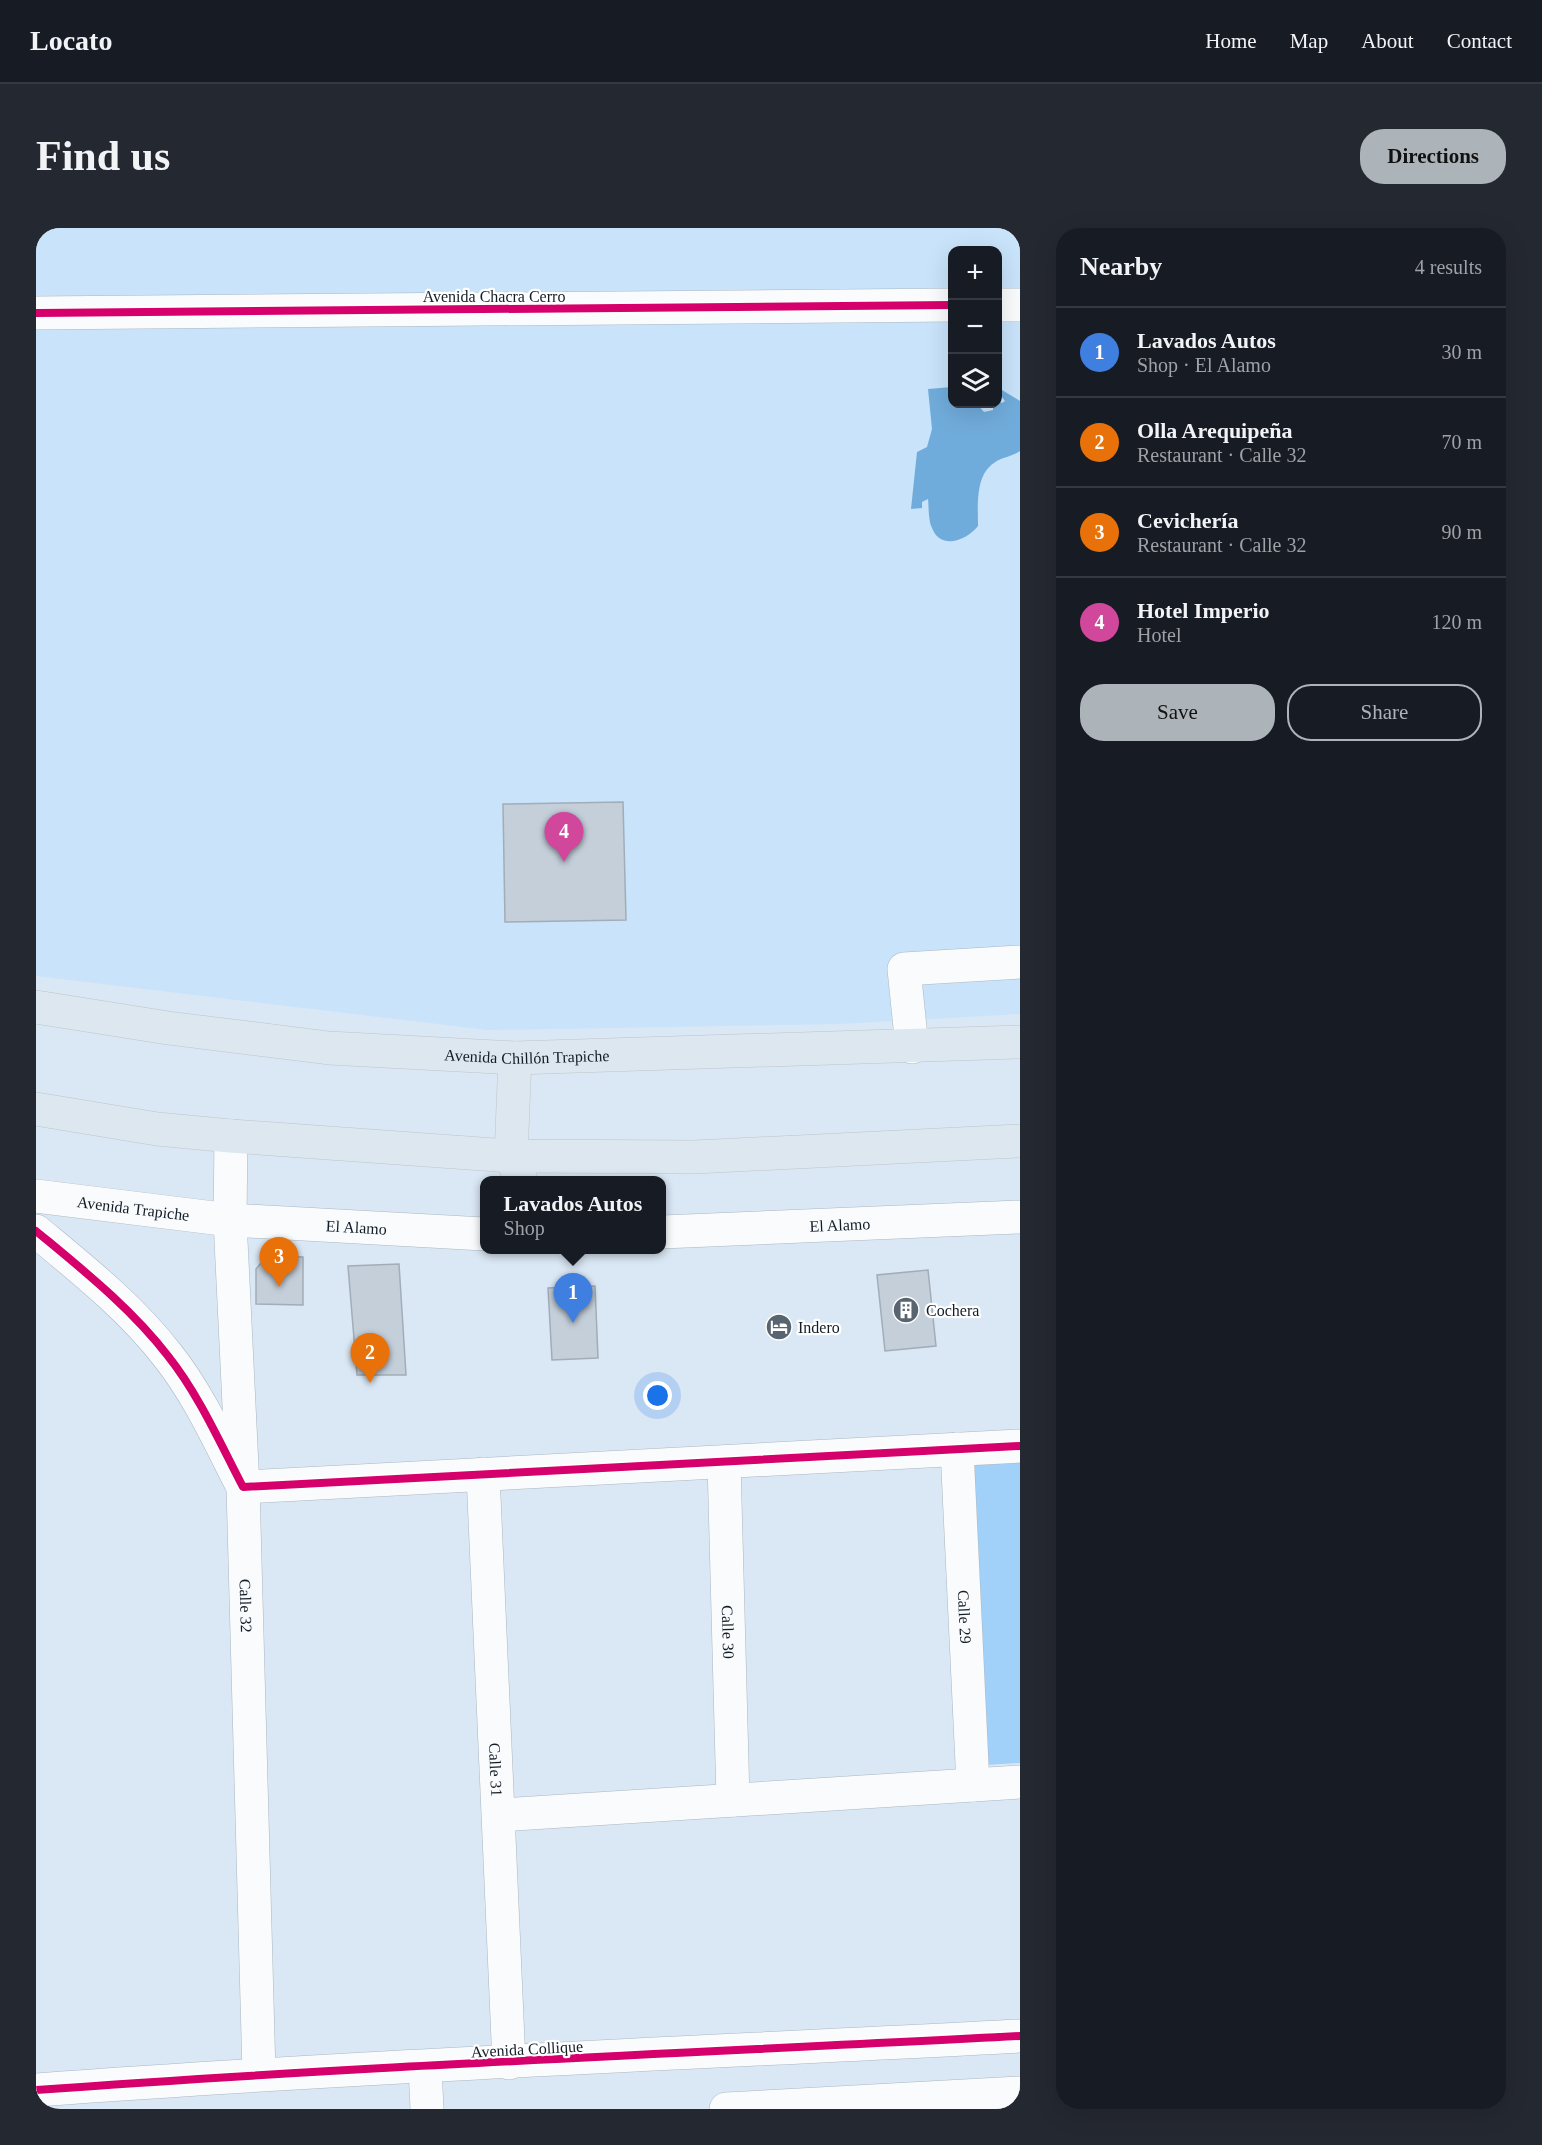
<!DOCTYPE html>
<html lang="en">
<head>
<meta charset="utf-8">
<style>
	body { margin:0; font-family:"Times New Roman",serif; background:#242831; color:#f1f3f6 }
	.controls { position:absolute; right:18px; top:18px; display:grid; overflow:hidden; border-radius:12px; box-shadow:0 6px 24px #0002 }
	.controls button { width:54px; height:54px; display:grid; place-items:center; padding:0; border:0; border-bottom:2px solid #363941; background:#171b24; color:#f1f3f6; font:30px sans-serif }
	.you { position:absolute; left:622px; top:1168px; width:21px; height:21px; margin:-15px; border:4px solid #fff; border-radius:50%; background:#1a73e8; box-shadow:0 0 0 9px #1a73e833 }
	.badge { display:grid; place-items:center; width:39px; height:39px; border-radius:50%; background:#acb3b9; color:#fff; font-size:20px; font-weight:700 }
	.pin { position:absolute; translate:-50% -50px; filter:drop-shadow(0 2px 3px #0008) }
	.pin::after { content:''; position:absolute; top:32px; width:21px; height:18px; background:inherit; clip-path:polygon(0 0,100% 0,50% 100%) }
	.popup { position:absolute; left:444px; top:948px; width:186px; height:78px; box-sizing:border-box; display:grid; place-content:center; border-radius:12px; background:#171b24; filter:drop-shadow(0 2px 4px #0005); font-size:20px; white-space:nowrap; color:#9ea1a6 }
	.popup b { font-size:22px; color:#f1f3f6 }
	.popup::after { content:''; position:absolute; left:50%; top:100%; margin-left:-12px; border:12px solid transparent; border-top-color:#171b24 }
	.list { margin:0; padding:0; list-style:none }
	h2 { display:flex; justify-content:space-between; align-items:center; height:78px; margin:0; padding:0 24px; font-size:26px }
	h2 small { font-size:20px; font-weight:400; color:#9ea1a6 }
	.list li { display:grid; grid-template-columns:39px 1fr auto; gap:18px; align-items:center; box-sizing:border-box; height:90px; padding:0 24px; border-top:2px solid #363941 }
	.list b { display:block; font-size:22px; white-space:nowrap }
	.list p { margin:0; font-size:20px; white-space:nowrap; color:#9ea1a6 }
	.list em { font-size:20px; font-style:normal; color:#9ea1a6 }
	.actions { display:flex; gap:12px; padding:18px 24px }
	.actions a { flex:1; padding:14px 0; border:2px solid #acb3b9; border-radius:24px; text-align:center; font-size:21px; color:#acb3b9 }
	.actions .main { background:#acb3b9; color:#111 }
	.icon { flex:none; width:33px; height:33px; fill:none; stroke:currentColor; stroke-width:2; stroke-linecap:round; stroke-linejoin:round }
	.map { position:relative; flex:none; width:984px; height:1881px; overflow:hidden; border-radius:24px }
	header { display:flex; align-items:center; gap:36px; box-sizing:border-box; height:84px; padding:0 30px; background:#171b24; border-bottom:2px solid #363941 }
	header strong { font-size:28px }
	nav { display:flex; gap:33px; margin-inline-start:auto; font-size:21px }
	.intro { display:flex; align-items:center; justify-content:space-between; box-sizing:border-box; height:144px; padding:0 36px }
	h1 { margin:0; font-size:42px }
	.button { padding:15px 27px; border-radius:24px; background:#acb3b9; color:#111; font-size:21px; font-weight:700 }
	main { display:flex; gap:36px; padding:0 36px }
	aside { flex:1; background:#171b24; border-radius:24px; box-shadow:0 6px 24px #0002 }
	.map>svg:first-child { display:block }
	.built { fill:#c8e3fa; fill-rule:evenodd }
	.green { fill:#a1d0f9 }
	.water { fill:#70acdb }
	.building { fill:#c4cfda; stroke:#a1adb8; stroke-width:1.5 }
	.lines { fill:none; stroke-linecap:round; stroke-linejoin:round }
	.minor-casing { stroke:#abb7c1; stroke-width:34 }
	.major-casing { stroke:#bec5cc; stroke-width:34 }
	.minor { stroke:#f9fbfd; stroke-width:33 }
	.major { stroke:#dce7ef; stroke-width:33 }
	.cycleway-casing { stroke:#fff; stroke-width:11 }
	.cycleway { stroke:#d6006c; stroke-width:8 }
	.labels { text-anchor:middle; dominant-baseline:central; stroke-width:4.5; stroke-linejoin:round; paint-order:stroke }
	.street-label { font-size:16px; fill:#121d27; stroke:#fff }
	.poi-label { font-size:16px; fill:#121d27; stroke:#fff; text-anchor:start }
</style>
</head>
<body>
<header>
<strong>Locato</strong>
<nav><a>Home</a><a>Map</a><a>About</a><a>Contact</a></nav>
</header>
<div class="intro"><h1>Find us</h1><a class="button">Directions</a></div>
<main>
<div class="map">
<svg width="984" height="1881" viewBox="0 0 984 1881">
	<rect width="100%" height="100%" fill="#dae7f4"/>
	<path class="built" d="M0,0H984V786L802,796L452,802L0,748ZM916,22H962V176H916Z"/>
	<polygon class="green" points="984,1234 984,1535 949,1537 932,1236"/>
	<path class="water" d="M916,159V176H941L948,184L957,182V176H962V172L966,175L969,173L963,165L966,162L984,173V223C976,229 966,229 958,235C939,247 942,278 942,298C931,312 905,323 896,300C892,292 893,279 892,271L886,274V280L875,281L881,224L891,219L896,201L892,161Z"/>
	<g class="building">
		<polygon points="587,574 590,692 469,694 467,576"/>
		<polygon points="231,1028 267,1029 267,1077 220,1076 220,1041"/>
		<polygon points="363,1036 370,1147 321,1147 312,1038"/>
		<polygon points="892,1042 900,1118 849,1123 841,1047"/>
		<polygon points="559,1058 562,1130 516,1132 512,1060"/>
	</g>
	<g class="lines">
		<defs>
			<g id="minor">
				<polyline points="962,77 984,77"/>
				<polyline points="0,85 916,77"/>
				<polyline points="876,819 868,741 984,734"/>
				<path id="s1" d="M195,908L194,992L207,1259L223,1846"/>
				<path id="s2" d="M0,968L194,992L448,1006"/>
				<path d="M0,1003C47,1042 95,1080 132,1128C163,1167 184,1215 207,1259L984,1218"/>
				<path id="s3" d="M626,1004L984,989"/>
				<path id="s4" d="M921,1221L937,1557"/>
				<path id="s5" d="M688,1234L697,1572"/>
				<path id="s6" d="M447,1246L473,1835"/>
				<polyline points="464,1587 984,1554"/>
				<polyline points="389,1839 391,1881"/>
				<path d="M0,1862C328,1838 656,1825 984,1808"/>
				<polyline points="690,1881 984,1865"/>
			</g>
			<g id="major">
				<path id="s7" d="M0,779L132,800L293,820L479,830L984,814"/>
				<polyline points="479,830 475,928 485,952"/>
				<polyline points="0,881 121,901 195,908 475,928 659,929 984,913"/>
			</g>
		</defs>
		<use href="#minor" class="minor-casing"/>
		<use href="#major" class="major-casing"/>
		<use href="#minor" class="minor"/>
		<use href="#major" class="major"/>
		<defs>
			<g id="cycleway">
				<polyline points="0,85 916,77"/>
				<path d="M0,1003C47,1042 95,1080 132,1128C163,1167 184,1215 207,1259L984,1218"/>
				<path d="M0,1862C328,1838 656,1825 984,1808"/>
			</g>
		</defs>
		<use href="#cycleway" class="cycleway-casing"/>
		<use href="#cycleway" class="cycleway"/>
	</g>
	<defs>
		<symbol id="building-disc" viewBox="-11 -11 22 22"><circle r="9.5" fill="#58646f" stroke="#fff"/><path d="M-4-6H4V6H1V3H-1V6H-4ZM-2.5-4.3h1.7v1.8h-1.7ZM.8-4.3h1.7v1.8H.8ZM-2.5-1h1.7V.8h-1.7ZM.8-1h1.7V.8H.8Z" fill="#fff"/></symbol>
		<symbol id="hotel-disc" viewBox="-11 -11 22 22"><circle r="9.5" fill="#58646f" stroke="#fff"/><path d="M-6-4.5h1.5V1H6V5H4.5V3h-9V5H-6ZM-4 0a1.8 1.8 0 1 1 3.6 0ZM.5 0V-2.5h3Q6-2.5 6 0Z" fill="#fff"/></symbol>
	</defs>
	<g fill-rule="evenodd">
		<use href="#building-disc" x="855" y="1067" width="30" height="30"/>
		<use href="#hotel-disc" x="728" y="1084" width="30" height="30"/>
	</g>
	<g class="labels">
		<g class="street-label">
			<text x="458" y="68">Avenida Chacra Cerro</text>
			<text stroke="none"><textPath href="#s7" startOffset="494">Avenida Chillón Trapiche</textPath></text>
			<text stroke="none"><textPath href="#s2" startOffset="98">Avenida Trapiche</textPath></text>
			<text stroke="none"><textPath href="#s3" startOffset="178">El Alamo</textPath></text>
			<text stroke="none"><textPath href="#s2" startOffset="322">El Alamo</textPath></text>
			<text stroke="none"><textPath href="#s1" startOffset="470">Calle 32</textPath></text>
			<text stroke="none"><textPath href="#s4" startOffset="168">Calle 29</textPath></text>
			<text stroke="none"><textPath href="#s5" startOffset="170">Calle 30</textPath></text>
			<text stroke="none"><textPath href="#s6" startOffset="296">Calle 31</textPath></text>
			<text transform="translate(491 1821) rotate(-3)">Avenida Collique</text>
		</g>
		<g class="poi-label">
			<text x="890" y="1082">Cochera</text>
			<text x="762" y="1099">Indero</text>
		</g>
	</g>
</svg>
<div class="controls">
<button>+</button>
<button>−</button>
<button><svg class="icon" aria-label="layers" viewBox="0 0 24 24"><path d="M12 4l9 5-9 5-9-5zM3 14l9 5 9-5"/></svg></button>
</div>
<div class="you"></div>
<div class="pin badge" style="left:537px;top:1095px;background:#3f7fe0">1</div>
<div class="popup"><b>Lavados Autos</b>Shop</div>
<div class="pin badge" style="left:334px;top:1155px;background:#e8710a">2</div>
<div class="pin badge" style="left:243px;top:1059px;background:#e8710a">3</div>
<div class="pin badge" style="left:528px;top:634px;background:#d1479c">4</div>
</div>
<aside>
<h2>Nearby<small>4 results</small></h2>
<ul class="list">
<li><span class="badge" style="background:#3f7fe0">1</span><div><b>Lavados Autos</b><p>Shop · El Alamo</p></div><em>30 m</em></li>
<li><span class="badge" style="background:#e8710a">2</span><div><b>Olla Arequipeña</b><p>Restaurant · Calle 32</p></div><em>70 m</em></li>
<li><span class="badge" style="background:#e8710a">3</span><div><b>Cevichería</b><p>Restaurant · Calle 32</p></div><em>90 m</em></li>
<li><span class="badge" style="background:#d1479c">4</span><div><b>Hotel Imperio</b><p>Hotel</p></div><em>120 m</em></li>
</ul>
<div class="actions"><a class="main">Save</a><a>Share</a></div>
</aside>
</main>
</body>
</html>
